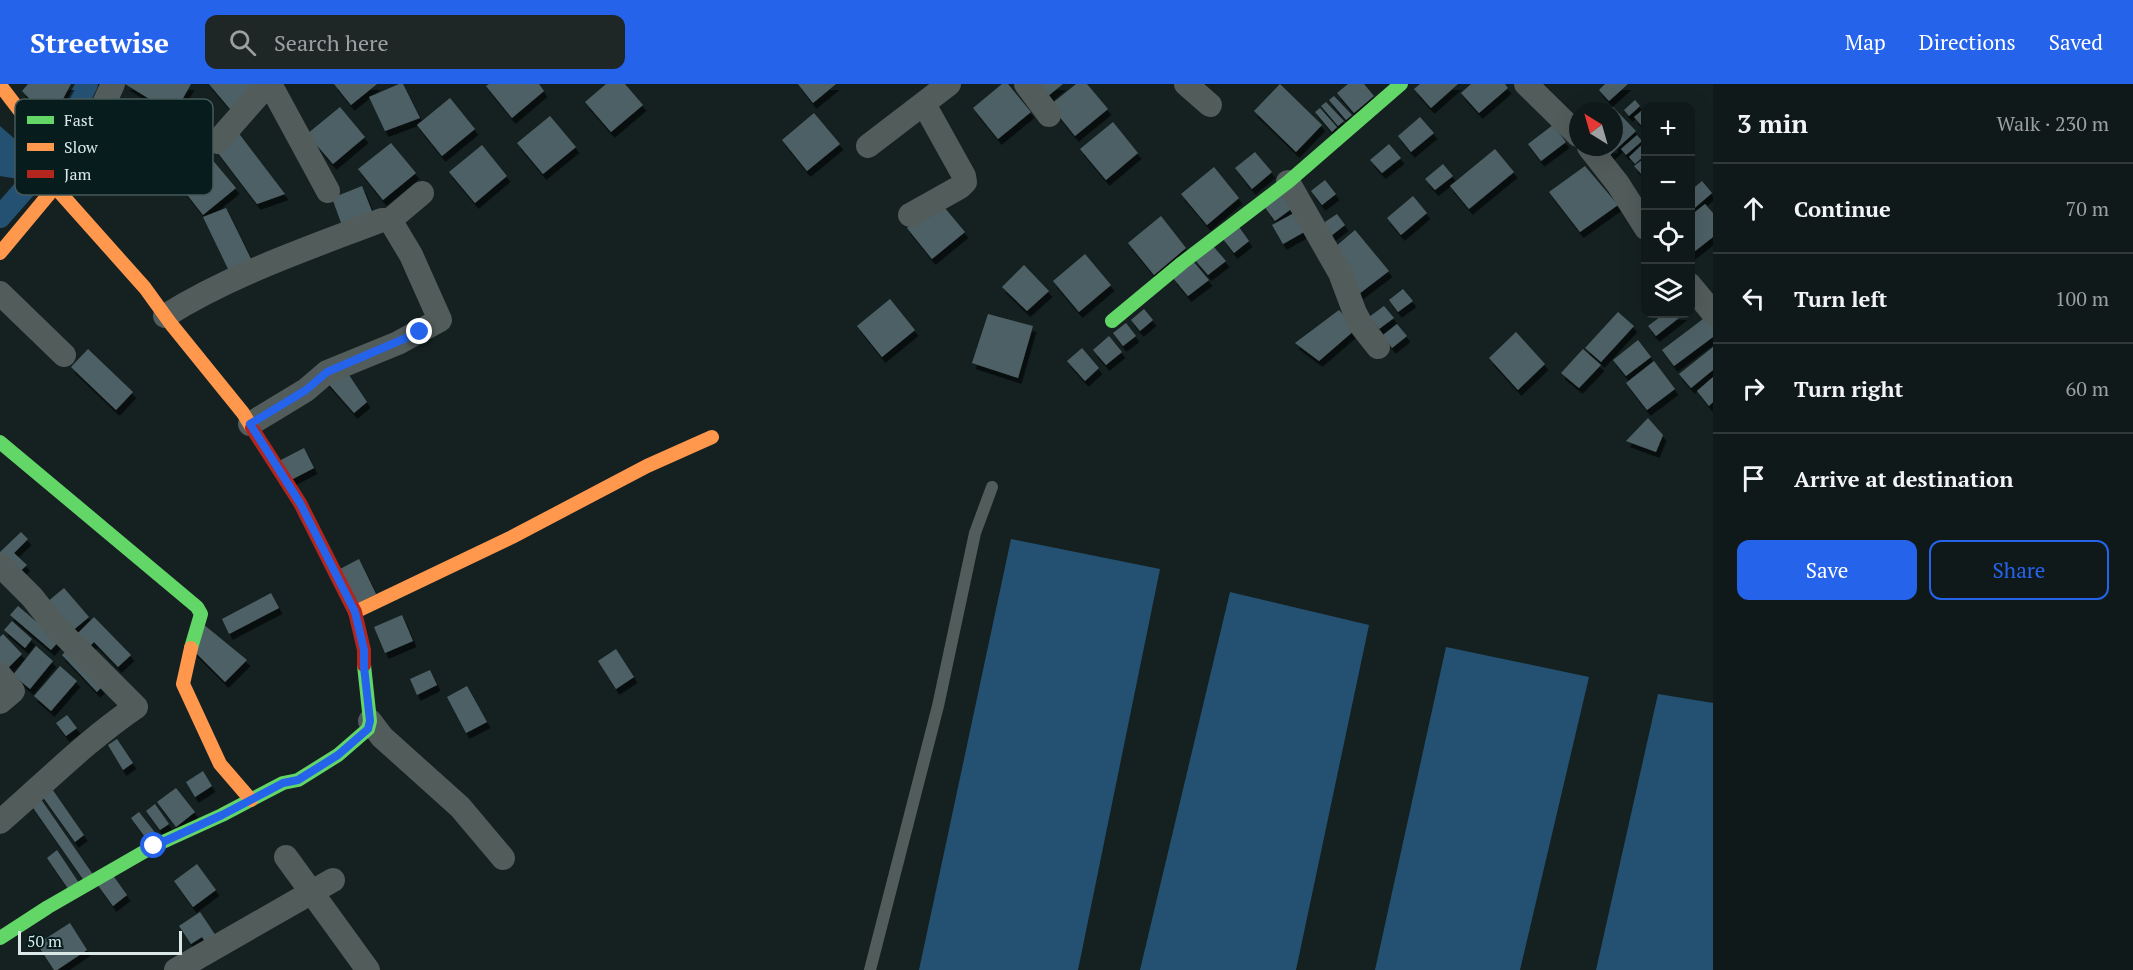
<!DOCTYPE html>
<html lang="en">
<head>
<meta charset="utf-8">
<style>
	body { margin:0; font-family:"PT Serif",serif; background:#1e2626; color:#f1f3f6 }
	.controls { position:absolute; right:18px; top:18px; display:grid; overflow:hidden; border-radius:12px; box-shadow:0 6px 24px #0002 }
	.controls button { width:54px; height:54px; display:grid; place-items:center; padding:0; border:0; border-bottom:2px solid #303838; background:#101919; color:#f1f3f6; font:30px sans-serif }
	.compass { position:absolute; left:1569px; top:18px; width:54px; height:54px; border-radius:50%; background:#101919; box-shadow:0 6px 24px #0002; rotate:323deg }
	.scale { position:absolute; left:18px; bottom:15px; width:164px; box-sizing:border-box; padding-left:6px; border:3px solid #dbe8e8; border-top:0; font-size:16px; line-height:21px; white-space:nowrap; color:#dbe8e8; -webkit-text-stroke:4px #071c1d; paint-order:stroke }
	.stop { position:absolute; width:18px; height:18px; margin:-14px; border:4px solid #2563eb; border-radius:50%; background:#fff }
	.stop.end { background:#2563eb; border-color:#fff; box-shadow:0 2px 6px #0008 }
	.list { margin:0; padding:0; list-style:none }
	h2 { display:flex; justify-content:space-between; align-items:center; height:78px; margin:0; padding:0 24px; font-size:26px }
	h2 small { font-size:20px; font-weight:400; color:#9ca0a2 }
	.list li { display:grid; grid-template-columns:39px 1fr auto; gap:18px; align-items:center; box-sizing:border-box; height:90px; padding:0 24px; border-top:2px solid #303838 }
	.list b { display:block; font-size:22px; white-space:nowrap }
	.list em { font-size:20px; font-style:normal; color:#9ca0a2 }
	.actions { display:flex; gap:12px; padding:18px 24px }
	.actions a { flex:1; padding:14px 0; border:2px solid #2563eb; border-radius:12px; text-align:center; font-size:21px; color:#2563eb }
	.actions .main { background:#2563eb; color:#fff }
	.icon { flex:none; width:33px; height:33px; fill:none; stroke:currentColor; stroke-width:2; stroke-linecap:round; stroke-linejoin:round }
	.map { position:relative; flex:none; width:1713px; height:886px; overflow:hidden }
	header { display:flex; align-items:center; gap:36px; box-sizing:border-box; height:84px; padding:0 30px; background:#2563eb; color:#fff }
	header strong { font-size:28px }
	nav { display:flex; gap:33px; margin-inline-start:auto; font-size:21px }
	.search { width:420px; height:54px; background:#1e2626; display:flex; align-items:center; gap:15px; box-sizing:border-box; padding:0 21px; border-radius:12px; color:#9ca0a2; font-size:22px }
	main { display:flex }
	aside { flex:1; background:#101919 }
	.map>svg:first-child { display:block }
	.water { fill:#245171 }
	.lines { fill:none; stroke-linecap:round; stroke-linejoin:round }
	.stream { stroke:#245171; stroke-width:7 }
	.canal { stroke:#245171; stroke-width:22 }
	.building { fill:#4e6166; filter:url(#shadow) }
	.lane { stroke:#525c5a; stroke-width:12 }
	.street { stroke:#525c5a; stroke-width:24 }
	.fast { stroke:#63d668; stroke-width:14 }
	.slow { stroke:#ff974d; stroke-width:14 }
	.jam { stroke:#b3261e; stroke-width:14 }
	.route { stroke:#2563eb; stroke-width:8 }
	.key { fill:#071c1d; stroke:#47595a; stroke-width:1.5 }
	.key-label { font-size:16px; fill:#dbe8e8 }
</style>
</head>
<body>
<header>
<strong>Streetwise</strong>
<div class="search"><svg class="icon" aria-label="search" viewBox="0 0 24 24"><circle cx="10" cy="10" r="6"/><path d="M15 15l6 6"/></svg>Search here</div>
<nav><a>Map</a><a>Directions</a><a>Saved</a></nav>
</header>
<main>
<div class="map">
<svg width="1713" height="886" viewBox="0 0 1713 886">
	<defs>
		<filter id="shadow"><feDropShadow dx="3.5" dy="6" stdDeviation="0" flood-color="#0009"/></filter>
	</defs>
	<rect width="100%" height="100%" fill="#152121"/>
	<g class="water">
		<polygon points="0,42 40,77 24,96 0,92"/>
		<polygon points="1011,455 1160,485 1078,886 919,886"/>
		<polygon points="1230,508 1369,541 1296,886 1140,886"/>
		<polygon points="1446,563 1589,593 1520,886 1375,886"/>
		<polygon points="1658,610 1713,619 1713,886 1596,886"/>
	</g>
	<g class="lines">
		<polyline class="stream" points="25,81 35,93"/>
		<polyline class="canal" points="0,133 35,93 63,49 87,0"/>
	</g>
	<g class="building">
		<polygon points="28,0 71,0 51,37 22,7"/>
		<polygon points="125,0 191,0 174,30"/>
		<polygon points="209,0 261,0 230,25"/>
		<polygon points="334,0 377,0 351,21"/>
		<polygon points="399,0 403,0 420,34 385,47 369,13"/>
		<polygon points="489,0 539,0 544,7 512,34 486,2"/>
		<polygon points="606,0 625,0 643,21 611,48 585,18"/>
		<polygon points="798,0 836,0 813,19"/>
		<polygon points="1002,0 1008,0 1031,28 998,55 973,24"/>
		<polygon points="1038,0 1063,0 1048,12"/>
		<polygon points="1076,0 1087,0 1108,25 1075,52 1050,21"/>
		<polygon points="1280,0 1322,41 1296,68 1254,27"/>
		<polygon points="1348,0 1364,0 1374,12 1354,29 1337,9"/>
		<polygon points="1420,0 1458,0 1431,24 1414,5"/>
		<polygon points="1471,0 1505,0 1508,4 1479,29 1461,9"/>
		<polygon points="1605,0 1628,0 1609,17 1599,6"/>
		<polygon points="1334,12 1352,31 1346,36 1329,16"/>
		<polygon points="450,14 475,45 442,72 417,41"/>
		<polygon points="1635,16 1640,22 1629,32 1624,26"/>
		<polygon points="1326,18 1344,37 1338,42 1321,22"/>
		<polygon points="340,23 365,53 333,80 307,50"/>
		<polygon points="1613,23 1636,47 1608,73 1593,63 1614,63 1614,27 1608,27"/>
		<polygon points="1646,23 1646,37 1641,41 1634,33"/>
		<polygon points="1320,24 1337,43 1332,48 1315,28"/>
		<polygon points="814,29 840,60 807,87 782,56"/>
		<polygon points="550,32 576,63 543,90 517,59"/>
		<polygon points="1420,33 1434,49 1411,68 1398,52"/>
		<polygon points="1113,38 1138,69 1106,96 1080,65"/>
		<polygon points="1553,41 1566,58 1541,77 1528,60"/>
		<polygon points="234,43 285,110 257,120 215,65"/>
		<polygon points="1637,51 1642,57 1626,71 1621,65"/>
		<polygon points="1646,57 1646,70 1635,80 1629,73"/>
		<polygon points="391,59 416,89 383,116 358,85"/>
		<polygon points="1389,60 1401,74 1382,89 1370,76"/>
		<polygon points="482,61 507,92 475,119 449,88"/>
		<polygon points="1495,65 1514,88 1469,125 1450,102"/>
		<polygon points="1255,68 1272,88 1252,105 1235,84"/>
		<polygon points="210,73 236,104 203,131 178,99"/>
		<polygon points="1646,73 1646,95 1634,82"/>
		<polygon points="1443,80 1453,92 1435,106 1425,95"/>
		<polygon points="1585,82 1618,121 1580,148 1549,108"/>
		<polygon points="1214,83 1239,114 1207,141 1181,110"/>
		<polygon points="1325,96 1336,110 1322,121 1311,107"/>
		<polygon points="1702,97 1712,109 1690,128 1690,107"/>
		<polygon points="362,102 375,135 344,147 332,114"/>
		<polygon points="1284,105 1294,123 1275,137 1263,121"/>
		<polygon points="1413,112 1427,129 1401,151 1387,134"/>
		<polygon points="939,117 965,148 932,175 907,144"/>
		<polygon points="1705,120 1713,129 1713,153 1690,171 1690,132"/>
		<polygon points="226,124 254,181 230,189 203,133"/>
		<polygon points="1296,128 1306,147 1283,160 1272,141"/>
		<polygon points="1337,130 1345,141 1331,152 1322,140"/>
		<polygon points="1161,132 1186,164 1154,191 1128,159"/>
		<polygon points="1239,143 1249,157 1234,169 1223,155"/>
		<polygon points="1355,146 1389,187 1355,213 1335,163"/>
		<polygon points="1213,162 1226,177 1208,191 1195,176"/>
		<polygon points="1085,170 1111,201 1079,228 1053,197"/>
		<polygon points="1193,177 1209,196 1188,212 1173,194"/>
		<polygon points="1024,181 1049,207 1027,227 1002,203"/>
		<polygon points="1403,205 1413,217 1398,228 1389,216"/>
		<polygon points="890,215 915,246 882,273 857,242"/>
		<polygon points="1384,222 1394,234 1379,245 1369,233"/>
		<polygon points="1144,225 1153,236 1140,247 1131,236"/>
		<polygon points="1339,226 1356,245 1319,277 1295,259"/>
		<polygon points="1618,228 1634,242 1601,278 1585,264"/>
		<polygon points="988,230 1033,242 1018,294 972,279"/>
		<polygon points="1664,230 1684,230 1656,252 1648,242"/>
		<polygon points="1707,232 1713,240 1713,253 1674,282 1662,266"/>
		<polygon points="1126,239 1136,252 1123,262 1113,249"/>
		<polygon points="1397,240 1407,252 1392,264 1383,251"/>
		<polygon points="1516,248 1545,280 1518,306 1489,274"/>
		<polygon points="1109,252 1122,268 1106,281 1093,266"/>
		<polygon points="1638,256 1651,273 1626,292 1613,276"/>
		<polygon points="1713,263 1713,286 1691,304 1679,290"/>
		<polygon points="1082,264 1099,284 1085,297 1067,277"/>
		<polygon points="88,265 133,308 116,326 71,283"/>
		<polygon points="1583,265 1601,281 1579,304 1561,289"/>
		<polygon points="1654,277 1675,305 1647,326 1626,299"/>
		<polygon points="345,285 367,318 354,329 325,296"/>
		<polygon points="1713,293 1713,318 1709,322 1697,307"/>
		<polygon points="1648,334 1663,351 1656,368 1626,357"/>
		<polygon points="304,364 314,384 289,397 279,377"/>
		<polygon points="21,448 28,455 14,469 27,481 17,490 0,473 0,468"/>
		<polygon points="359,475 376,510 358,519 340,485"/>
		<polygon points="64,504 89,533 71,548 46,519"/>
		<polygon points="271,509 279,524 229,550 222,535"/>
		<polygon points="18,522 59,557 51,566 10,531"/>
		<polygon points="402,531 413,557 385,569 374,543"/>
		<polygon points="94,533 131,571 118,583 94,558 87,565 74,553"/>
		<polygon points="12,537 32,555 25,564 4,546"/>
		<polygon points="203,540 247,576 225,598 191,564"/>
		<polygon points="3,550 22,570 7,585 0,579 0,553"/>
		<polygon points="72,561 107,597 97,608 62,571"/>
		<polygon points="36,562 53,577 30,605 13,591"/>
		<polygon points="616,565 634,593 616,605 598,577"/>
		<polygon points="60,582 77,597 51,627 34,612"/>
		<polygon points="430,586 437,601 417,611 410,595"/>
		<polygon points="467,602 487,638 466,649 447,613"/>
		<polygon points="67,631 77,644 66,652 56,639"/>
		<polygon points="117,655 133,679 123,686 108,661"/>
		<polygon points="203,687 212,702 195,713 186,698"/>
		<polygon points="50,702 84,751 75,758 40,709"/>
		<polygon points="176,704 195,728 176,743 157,718"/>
		<polygon points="38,711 94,792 85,798 29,718"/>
		<polygon points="155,720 169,740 160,746 146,727"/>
		<polygon points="139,728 157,751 148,757 131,734"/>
		<polygon points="57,766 79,799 69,806 47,774"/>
		<polygon points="197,780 216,806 193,823 174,797"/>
		<polygon points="112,790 127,811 113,822 97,800"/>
		<polygon points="200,828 220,858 210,865 202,853 191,860 179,842"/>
		<polygon points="70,839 87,866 57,886 54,886 37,860"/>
	</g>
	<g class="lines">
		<polyline class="lane" points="870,886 938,622 975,449 992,403"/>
		<g class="street">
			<polyline points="270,0 328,107"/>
			<polyline points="1026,0 1049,31"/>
			<polyline points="1186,0 1210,21"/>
			<polyline points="1526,0 1578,51"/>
			<polyline points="217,58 268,0"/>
			<polyline points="868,62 949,0"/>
			<polyline points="1589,63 1618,100 1646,144"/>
			<polyline points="65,86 96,37 113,0"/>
			<polyline points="1288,98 1340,189 1355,229 1363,244 1378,263"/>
			<polyline points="910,131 960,103 965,98 964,92 924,20"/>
			<polyline points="1690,201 1713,229"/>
			<polyline points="0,209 64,271"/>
			<path d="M165,232C232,190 309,164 382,136H390L422,109"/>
			<polyline points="250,340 306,306 327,288 398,259 440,236 411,171 390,136"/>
			<path d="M0,481L32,513L55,542L136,623C86,657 45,699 0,738"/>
			<polyline points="0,591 13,607 0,618"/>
			<polyline points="370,637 382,653 460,723 503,774"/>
			<polyline points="286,773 368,886"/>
			<polyline points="176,886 333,796"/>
		</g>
		<g class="fast">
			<polyline points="1112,237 1182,179 1288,98 1401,0"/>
			<polyline points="0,358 197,523 201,530 191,564"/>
			<polyline points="0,854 48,823 154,762 222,731 283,699 298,696 338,671 368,645 370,637 364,581"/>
		</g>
		<g class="slow">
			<polyline points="0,1 65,86 55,103 0,169"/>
			<polyline points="55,103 145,204 171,240 243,329 252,344"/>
			<polyline points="355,528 512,453 647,382 712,353"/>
			<polyline points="191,564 183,600 220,680 251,716"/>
		</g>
		<polyline class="jam" points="252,344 300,419 355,528 364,566 364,581"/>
	</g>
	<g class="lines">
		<polyline class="route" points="154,762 222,731 283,699 298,696 338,671 368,645 370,637 364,583 364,566 355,528 300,419 250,340 306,306 327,288 420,248"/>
	</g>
	<rect x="15" y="15" width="198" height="96" rx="9" class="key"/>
	<rect x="27" y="32" width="27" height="8" fill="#63d668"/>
	<rect x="27" y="59" width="27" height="8" fill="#ff974d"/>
	<rect x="27" y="86" width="27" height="8" fill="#b3261e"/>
	<g class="key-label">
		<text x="64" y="42">Fast</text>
		<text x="64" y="69">Slow</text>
		<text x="64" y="96">Jam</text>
	</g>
</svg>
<div class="controls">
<button>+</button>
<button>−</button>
<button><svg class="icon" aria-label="locate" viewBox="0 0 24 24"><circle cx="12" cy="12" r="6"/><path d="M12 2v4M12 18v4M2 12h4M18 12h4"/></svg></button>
<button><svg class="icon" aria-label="layers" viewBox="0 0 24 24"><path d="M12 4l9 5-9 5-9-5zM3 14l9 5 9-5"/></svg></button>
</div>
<svg class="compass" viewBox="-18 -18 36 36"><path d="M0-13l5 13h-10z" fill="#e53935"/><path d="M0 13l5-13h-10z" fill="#9ca0a2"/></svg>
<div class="scale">50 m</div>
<div class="stop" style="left:154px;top:762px"></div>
<div class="stop end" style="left:420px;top:248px"></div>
</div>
<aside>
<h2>3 min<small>Walk · 230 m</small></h2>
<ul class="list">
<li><svg class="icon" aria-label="ahead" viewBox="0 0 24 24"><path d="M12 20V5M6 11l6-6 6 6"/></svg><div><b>Continue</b></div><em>70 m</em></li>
<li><svg class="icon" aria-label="left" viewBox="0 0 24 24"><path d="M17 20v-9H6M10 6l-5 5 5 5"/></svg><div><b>Turn left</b></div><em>100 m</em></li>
<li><svg class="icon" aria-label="right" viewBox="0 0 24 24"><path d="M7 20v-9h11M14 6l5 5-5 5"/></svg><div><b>Turn right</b></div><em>60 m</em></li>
<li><svg class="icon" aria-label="arrive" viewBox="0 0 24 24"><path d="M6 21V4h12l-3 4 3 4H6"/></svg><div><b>Arrive at destination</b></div></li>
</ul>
<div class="actions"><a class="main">Save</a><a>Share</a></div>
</aside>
</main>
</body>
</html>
